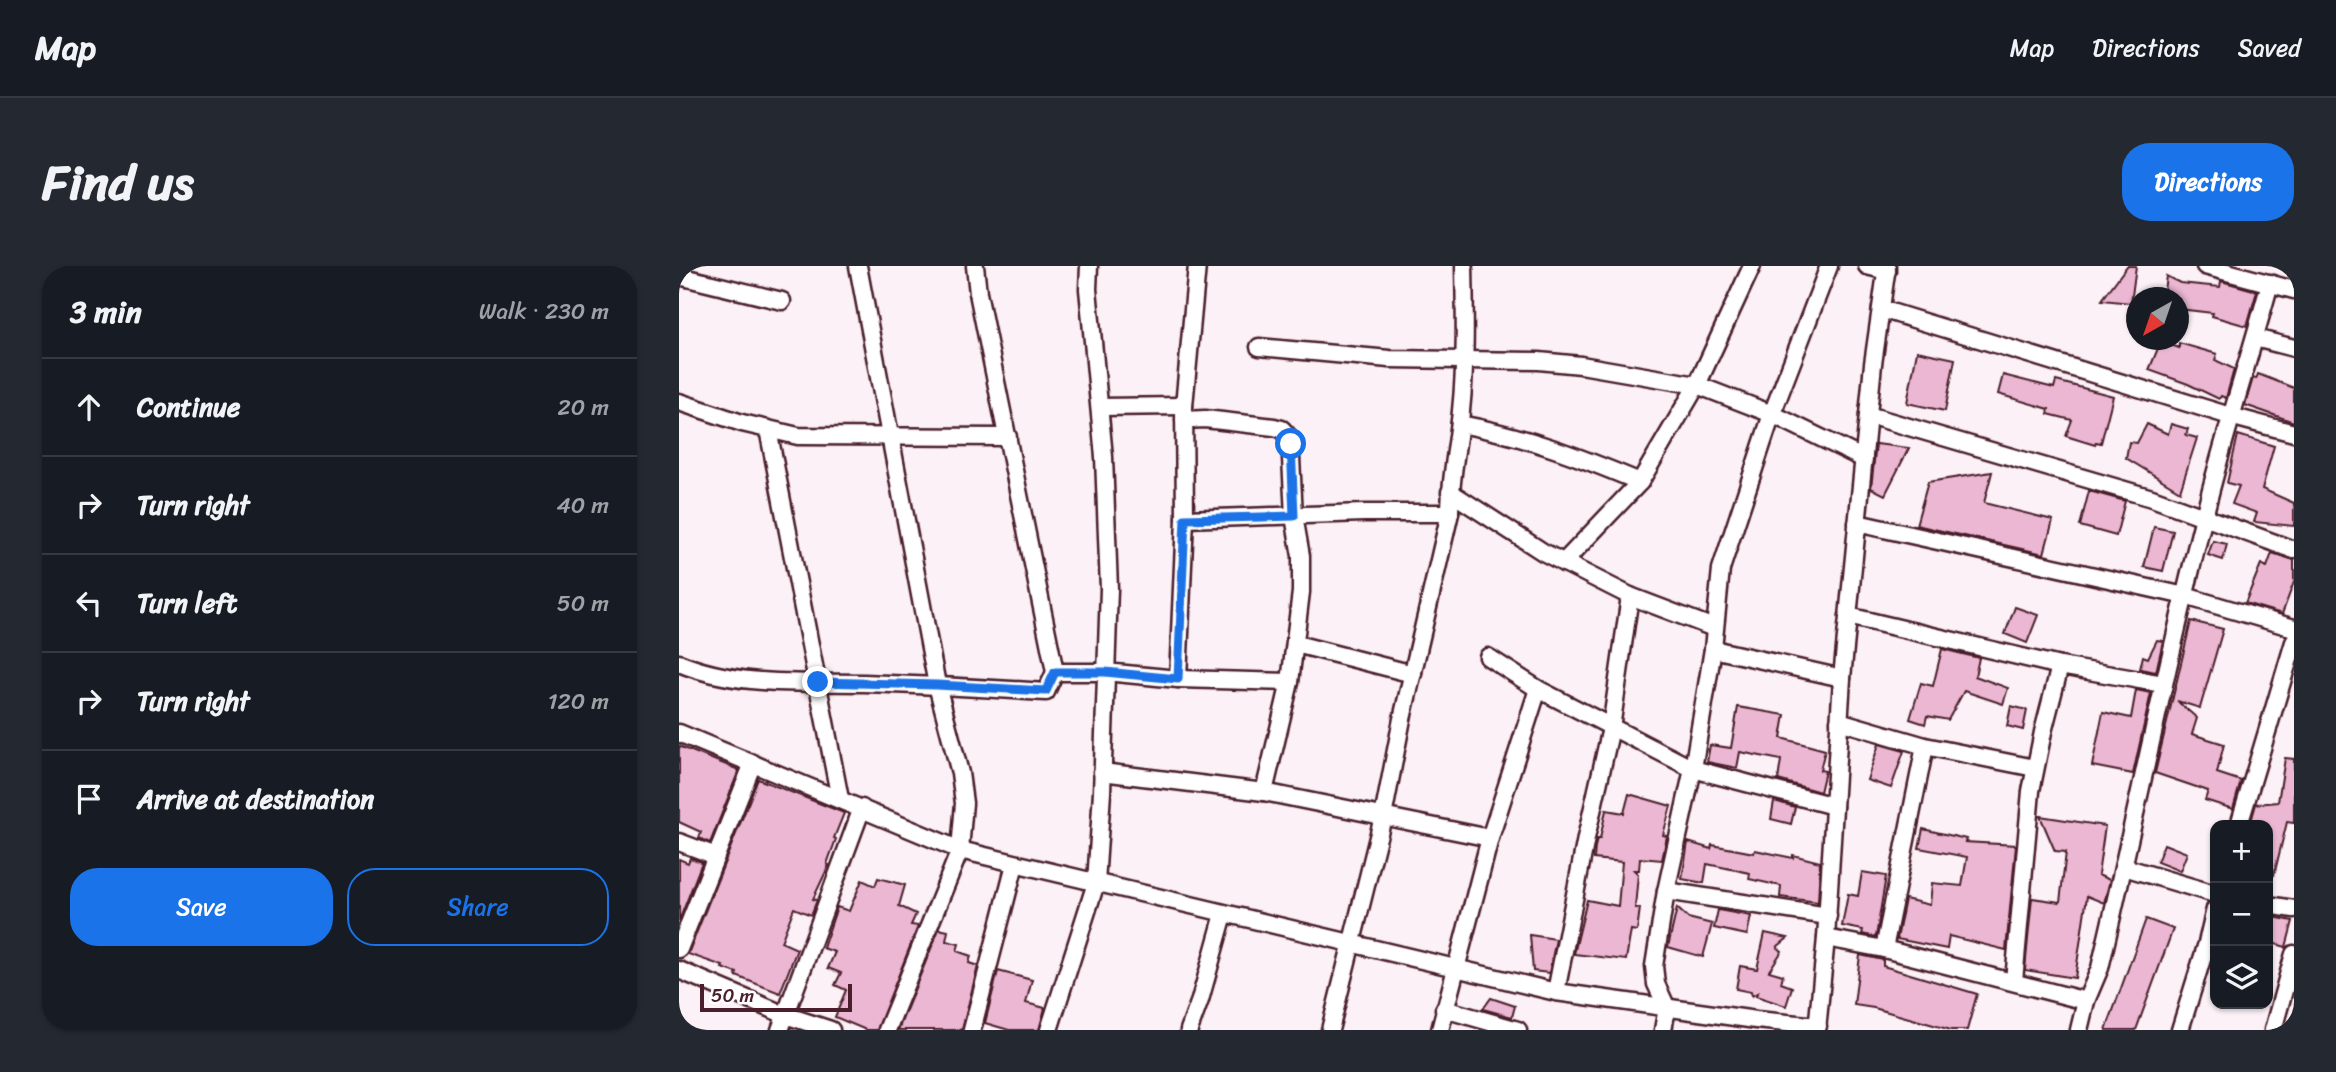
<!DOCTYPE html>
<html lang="en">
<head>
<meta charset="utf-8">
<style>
	body { margin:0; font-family:Sriracha,sans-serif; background:#242831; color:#f1f3f6 }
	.controls { position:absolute; right:21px; bottom:21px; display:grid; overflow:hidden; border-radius:14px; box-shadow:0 2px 5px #0004 }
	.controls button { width:63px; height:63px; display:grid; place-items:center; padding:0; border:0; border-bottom:2px solid #363941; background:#171b24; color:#f1f3f6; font:35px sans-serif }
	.compass { position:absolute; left:1447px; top:21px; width:63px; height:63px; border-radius:50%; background:#171b24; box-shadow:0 2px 5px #0004; rotate:220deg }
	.scale { position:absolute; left:21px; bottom:18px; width:152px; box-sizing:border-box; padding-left:7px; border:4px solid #4a1f2b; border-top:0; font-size:19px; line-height:24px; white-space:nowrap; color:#4a1f2b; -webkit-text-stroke:5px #fff; paint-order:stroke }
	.stop { position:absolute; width:21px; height:21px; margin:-16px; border:5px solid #1a73e8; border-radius:50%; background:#fff }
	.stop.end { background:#1a73e8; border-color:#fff; box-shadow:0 2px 7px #0008 }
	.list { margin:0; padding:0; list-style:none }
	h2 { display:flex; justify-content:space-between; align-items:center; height:91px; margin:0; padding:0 28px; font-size:30px }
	h2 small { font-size:23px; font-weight:400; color:#9ea1a6 }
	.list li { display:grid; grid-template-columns:46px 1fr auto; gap:21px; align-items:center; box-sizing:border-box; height:98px; padding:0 28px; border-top:2px solid #363941 }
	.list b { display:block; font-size:26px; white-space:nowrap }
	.list em { font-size:23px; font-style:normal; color:#9ea1a6 }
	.actions { display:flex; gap:14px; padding:21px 28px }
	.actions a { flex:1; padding:16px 0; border:2px solid #1a73e8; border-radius:28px; text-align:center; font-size:24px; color:#1a73e8 }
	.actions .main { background:#1a73e8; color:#fff }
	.icon { flex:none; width:38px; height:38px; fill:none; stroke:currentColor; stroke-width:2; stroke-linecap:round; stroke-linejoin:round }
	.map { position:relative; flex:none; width:1615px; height:764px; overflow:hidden; border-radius:28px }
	header { display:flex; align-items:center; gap:42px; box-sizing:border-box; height:98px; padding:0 35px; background:#171b24; border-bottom:2px solid #363941 }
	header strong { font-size:33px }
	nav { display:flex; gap:38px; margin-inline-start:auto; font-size:24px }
	.intro { display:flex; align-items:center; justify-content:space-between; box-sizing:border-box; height:168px; padding:0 42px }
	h1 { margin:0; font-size:49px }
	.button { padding:18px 32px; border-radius:28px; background:#1a73e8; color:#fff; font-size:24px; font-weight:700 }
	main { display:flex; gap:42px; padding:0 42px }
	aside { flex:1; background:#171b24; border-radius:28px; box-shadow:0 2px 5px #0004 }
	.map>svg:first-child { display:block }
	.building { fill:#ebb7d2; stroke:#4a1f2b; stroke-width:2 }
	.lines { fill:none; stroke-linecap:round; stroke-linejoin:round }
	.minor-casing { stroke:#4a1f2b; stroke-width:21 }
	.minor { stroke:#fff; stroke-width:16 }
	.route { stroke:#1a73e8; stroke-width:9 }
</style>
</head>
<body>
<header>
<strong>Map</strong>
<nav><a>Map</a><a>Directions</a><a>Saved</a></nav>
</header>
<div class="intro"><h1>Find us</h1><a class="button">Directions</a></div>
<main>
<aside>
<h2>3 min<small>Walk · 230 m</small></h2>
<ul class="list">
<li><svg class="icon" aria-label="ahead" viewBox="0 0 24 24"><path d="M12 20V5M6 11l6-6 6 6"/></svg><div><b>Continue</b></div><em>20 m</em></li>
<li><svg class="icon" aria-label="right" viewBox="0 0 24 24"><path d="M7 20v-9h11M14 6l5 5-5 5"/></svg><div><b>Turn right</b></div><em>40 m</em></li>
<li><svg class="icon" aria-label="left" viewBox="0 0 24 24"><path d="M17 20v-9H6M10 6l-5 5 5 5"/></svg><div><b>Turn left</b></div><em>50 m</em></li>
<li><svg class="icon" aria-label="right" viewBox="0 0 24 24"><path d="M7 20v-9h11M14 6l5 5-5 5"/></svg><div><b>Turn right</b></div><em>120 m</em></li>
<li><svg class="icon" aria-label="arrive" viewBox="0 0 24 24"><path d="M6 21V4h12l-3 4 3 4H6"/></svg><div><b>Arrive at destination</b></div></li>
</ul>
<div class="actions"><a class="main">Save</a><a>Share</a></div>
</aside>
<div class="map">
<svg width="1615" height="764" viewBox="0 0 1615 764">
	<rect width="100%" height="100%" fill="#fbf1f6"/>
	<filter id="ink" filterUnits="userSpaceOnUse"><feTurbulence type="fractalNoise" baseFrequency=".0143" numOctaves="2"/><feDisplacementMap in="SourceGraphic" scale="14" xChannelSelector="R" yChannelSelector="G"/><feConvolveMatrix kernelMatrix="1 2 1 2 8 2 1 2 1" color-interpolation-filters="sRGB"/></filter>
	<g filter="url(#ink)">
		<g class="building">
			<polygon points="1448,0 1457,0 1452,37 1423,34"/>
			<polygon points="1487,10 1501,17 1541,21 1542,15 1578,25 1568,60 1533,50 1534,47 1500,43 1500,32 1484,32"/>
			<polygon points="1482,75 1500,82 1500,77 1538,88 1536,94 1555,103 1547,132 1542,130 1540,133 1509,118 1470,104"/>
			<polygon points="1238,85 1276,93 1266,145 1228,137"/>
			<polygon points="1579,108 1615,122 1615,156 1566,139 1574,112 1577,113"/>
			<polygon points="1324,109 1375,122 1377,115 1434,130 1422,177 1417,176 1416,179 1387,170 1393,154 1369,148 1370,143 1319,128"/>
			<polygon points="1468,158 1489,168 1492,158 1509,163 1507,169 1518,172 1501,225 1447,192 1450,176 1458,177"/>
			<polygon points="1559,169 1595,180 1583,223 1615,237 1615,260 1575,256 1578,247 1553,238 1560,220 1548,217"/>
			<polygon points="1197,178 1230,182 1206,229 1192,222"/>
			<polygon points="1313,206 1305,237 1374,254 1365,288 1237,259 1249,216"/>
			<polygon points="1410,225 1446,235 1437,270 1401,260"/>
			<polygon points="1475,261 1494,265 1484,305 1465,301"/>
			<polygon points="1534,275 1548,278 1544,294 1529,289"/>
			<polygon points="1593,287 1615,294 1615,316 1603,348 1566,337 1582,298 1588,301"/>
			<polygon points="1336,341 1359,349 1348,377 1326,368"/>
			<polygon points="1512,355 1544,363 1521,442 1498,435 1518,452 1513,468 1545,478 1538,507 1562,515 1554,543 1526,534 1529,525 1476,507"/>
			<polygon points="1478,374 1484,375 1477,406 1461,403 1464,390 1469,392"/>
			<polygon points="1263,383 1300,392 1296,410 1329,422 1324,438 1285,425 1269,454 1248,450 1246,458 1231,453 1242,417 1254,420"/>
			<polygon points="1457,424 1472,427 1454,508 1413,500 1424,446 1452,452"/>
			<polygon points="1332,440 1348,444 1344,464 1328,460"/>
			<polygon points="1059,441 1106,449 1102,472 1146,484 1141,504 1146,505 1141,526 1099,514 1102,494 1061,486 1058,502 1028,496 1031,479 1052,482"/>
			<polygon points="1200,478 1225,485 1212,522 1188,514"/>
			<polygon points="0,480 60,504 31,577 20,572 22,566 0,556"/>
			<polygon points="1606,492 1615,493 1615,557 1608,556 1595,609 1589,608 1589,559 1571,559 1577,538 1599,536"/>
			<polygon points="79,513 165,547 155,572 157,573 148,598 150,599 134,633 138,634 132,649 115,642 102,676 118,683 101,727 57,710 58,707 43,702 44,700 9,688"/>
			<polygon points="950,528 992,540 984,569 988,570 983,594 961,592 960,604 955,604 959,608 956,642 961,642 958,665 952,664 947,694 895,688 908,634 939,640 943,596 915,593 916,581 918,573 921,573 927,544 945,547"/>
			<polygon points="1095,535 1116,541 1112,558 1092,553"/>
			<polygon points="1361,550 1426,560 1419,609 1431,614 1425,637 1408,630 1396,712 1346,704 1353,632 1381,636 1387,586 1376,585"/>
			<polygon points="1244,563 1287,573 1286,576 1337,579 1327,684 1270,670 1268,683 1218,673 1226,633 1251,639 1253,617 1283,620 1288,591 1240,582"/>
			<polygon points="1009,576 1032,583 1033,579 1075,587 1076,584 1114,592 1114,589 1141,596 1139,636 1101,631 1102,620 1070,613 1071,607 1028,598 1025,617 1003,613"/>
			<polygon points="1485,578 1508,587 1501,605 1478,596"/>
			<polygon points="11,592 23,596 0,655 0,593 9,597"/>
			<polygon points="1183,606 1207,610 1197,671 1183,668 1184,664 1163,660 1169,628 1179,630"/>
			<polygon points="199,612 226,619 220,640 237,648 232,659 239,660 198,764 187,764 156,751 167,724 156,719 162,707 149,702 156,686 144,682 158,641 170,645 183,614 196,620"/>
			<polygon points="998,642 1009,652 1033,658 1024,691 989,681"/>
			<polygon points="1039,644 1072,650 1068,669 1035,662"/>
			<polygon points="1589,650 1614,655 1607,681 1589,676"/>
			<polygon points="1467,653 1494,663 1457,764 1427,764"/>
			<polygon points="260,663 269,665 267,675 280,678 278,685 292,690 290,697 299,700 283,764 219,764"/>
			<polygon points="1086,667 1109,672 1098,681 1103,685 1090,705 1104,709 1102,717 1113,721 1107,740 1077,730 1078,727 1073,730 1072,726 1057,723 1061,700 1078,703"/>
			<polygon points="851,669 877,673 870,707 854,705"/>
			<polygon points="1181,689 1204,694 1204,700 1298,728 1288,764 1272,764 1195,742 1175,739"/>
			<polygon points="319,705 353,714 347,737 366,742 360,764 330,764 306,757"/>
			<polygon points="812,732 836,740 833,751 804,743"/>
		</g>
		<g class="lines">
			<defs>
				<g id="minor">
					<polyline points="179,0 258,419 281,507 285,537 281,584 208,764"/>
					<polyline points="296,0 299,27 376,406"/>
					<polyline points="1188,0 1208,5"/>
					<polyline points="1526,0 1615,24"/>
					<polyline points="0,10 103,35"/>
					<polyline points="1202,43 1551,150 1615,167"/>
					<polyline points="1576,72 1615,82"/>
					<polyline points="580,81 710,93 860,95 902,99 1018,119 1093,148 1185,193"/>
					<polyline points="0,136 63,157 119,170 329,171"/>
					<polyline points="421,141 505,140"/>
					<polyline points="1189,149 1473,232 1615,284"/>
					<polyline points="505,154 526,153 595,161 603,163 611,172 615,250 622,290 622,326 611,416 585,526"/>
					<path d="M781,158C846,170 901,191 961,216"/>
					<polyline points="89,163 161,533"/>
					<polyline points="771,226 864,286 951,330 1035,362"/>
					<polyline points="506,253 685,247 771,247"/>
					<polyline points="1178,257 1506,330 1615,362"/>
					<polyline points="884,297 961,216 1018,119 1073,0"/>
					<polyline points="1169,350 1381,400 1484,418"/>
					<polyline points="617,378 734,408"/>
					<polyline points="1034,383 1163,412"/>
					<polyline points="809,391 859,423 1014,503 1155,540"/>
					<path d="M0,397C57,421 124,416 185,417C246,419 306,422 367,426L376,406H426L499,413L611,416"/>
					<polyline points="499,413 506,253 505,140 518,0"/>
					<polyline points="1160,455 1246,480 1356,502"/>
					<polyline points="0,467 281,584 877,726 1077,754 1139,760"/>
					<polyline points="423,506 585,526 811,572"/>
					<polyline points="1560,559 1615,376"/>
					<polyline points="0,576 37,590"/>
					<polyline points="1445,601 1536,628"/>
					<polyline points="987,625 1149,650"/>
					<polyline points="1589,639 1615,643"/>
					<polyline points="1147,672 1205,683 1407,735"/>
					<polyline points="0,683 74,497"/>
					<polyline points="1205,683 1246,480"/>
					<polyline points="0,704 106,749 152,764"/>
					<polyline points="1335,715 1352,525 1364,466 1381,400"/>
					<polyline points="877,726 907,572 932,462 951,330"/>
					<polyline points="765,743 839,764"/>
					<polyline points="101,764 183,542"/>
					<polyline points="293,764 336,598"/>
					<polyline points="370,764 417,617 423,526 430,323 425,191 409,23 410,0"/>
					<polyline points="510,764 521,734 545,648"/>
					<path d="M651,764L704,551L723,453L771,247C771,213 779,179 782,145C787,97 786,49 785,0"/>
					<polyline points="761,764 811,572 859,423"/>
					<polyline points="984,764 988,742 977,718 975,700 987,625 1014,503 1034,383 1042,303 1093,148 1150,0"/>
					<polyline points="1138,764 1147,672 1163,412 1194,98 1208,0"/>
					<path d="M1400,764L1407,735L1421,702C1457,550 1487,398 1526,247C1545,169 1570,94 1591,17"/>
					<polyline points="1501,764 1528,677 1536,643"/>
					<polyline points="1594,764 1615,688"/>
				</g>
			</defs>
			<use href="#minor" class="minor-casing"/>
			<use href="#minor" class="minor"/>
		</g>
	</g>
	<g class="lines" filter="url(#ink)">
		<polyline class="route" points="139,416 258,419 367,425 376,406 426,406 499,413 506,253 615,250 612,178"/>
	</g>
</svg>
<div class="controls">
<button>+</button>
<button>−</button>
<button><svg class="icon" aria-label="layers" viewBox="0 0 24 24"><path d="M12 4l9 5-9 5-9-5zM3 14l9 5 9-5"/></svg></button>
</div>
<svg class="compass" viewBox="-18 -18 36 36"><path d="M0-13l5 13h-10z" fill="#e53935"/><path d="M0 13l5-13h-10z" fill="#9ea1a6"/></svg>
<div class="scale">50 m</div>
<div class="stop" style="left:612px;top:178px"></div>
<div class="stop end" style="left:139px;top:416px"></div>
</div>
</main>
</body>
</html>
